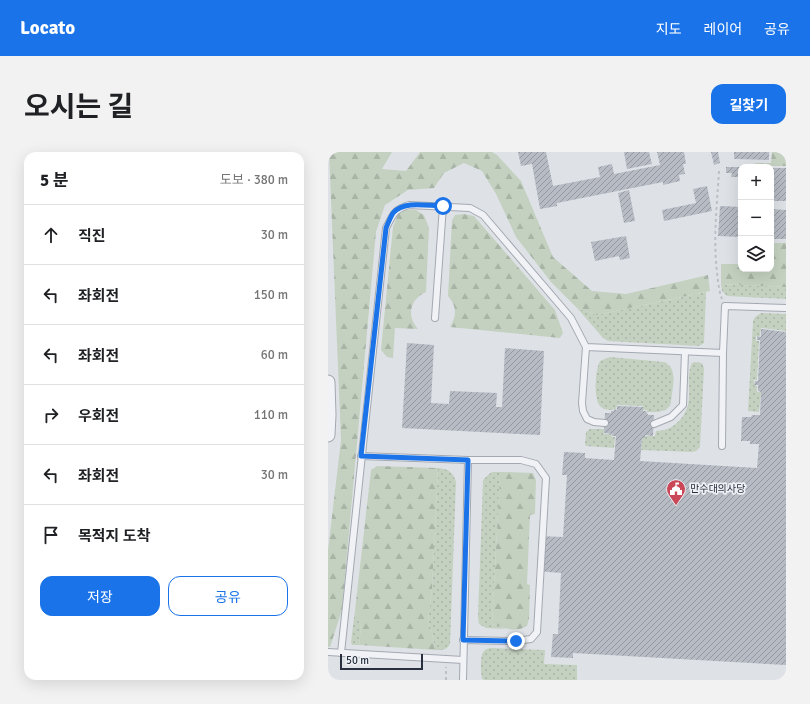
<!DOCTYPE html>
<html lang="ko">
<head>
<meta charset="utf-8">
<style>
	body { margin:0; font-family:Signika,"Noto Sans KR",sans-serif; background:#f2f2f2; color:#202124 }
	.controls { position:absolute; right:12px; top:12px; display:grid; overflow:hidden; border-radius:8px; box-shadow:0 4px 16px #0002 }
	.controls button { width:36px; height:36px; display:grid; place-items:center; padding:0; border:0; border-bottom:1px solid #e0e0e0; background:#fff; color:#202124; font:20px sans-serif }
	.scale { position:absolute; left:12px; bottom:10px; width:83px; box-sizing:border-box; padding-left:4px; border:2px solid #282f3e; border-top:0; font-size:11px; line-height:14px; white-space:nowrap; color:#282f3e; -webkit-text-stroke:3px #eef1f5; paint-order:stroke }
	.stop { position:absolute; width:12px; height:12px; margin:-9px; border:3px solid #1a73e8; border-radius:50%; background:#fff }
	.stop.end { background:#1a73e8; border-color:#fff; box-shadow:0 1px 4px #0008 }
	.list { margin:0; padding:0; list-style:none }
	h2 { display:flex; justify-content:space-between; align-items:center; height:52px; margin:0; padding:0 16px; font-size:17px }
	h2 small { font-size:13px; font-weight:400; color:#757577 }
	.list li { display:grid; grid-template-columns:26px 1fr auto; gap:12px; align-items:center; box-sizing:border-box; height:60px; padding:0 16px; border-top:1px solid #e0e0e0 }
	.list b { display:block; font-size:15px; white-space:nowrap }
	.list em { font-size:13px; font-style:normal; color:#757577 }
	.actions { display:flex; gap:8px; padding:12px 16px }
	.actions a { flex:1; padding:9px 0; border:1px solid #1a73e8; border-radius:12px; text-align:center; font-size:14px; color:#1a73e8 }
	.actions .main { background:#1a73e8; color:#fff }
	.icon { flex:none; width:22px; height:22px; fill:none; stroke:currentColor; stroke-width:2; stroke-linecap:round; stroke-linejoin:round }
	.map { position:relative; flex:none; width:458px; height:528px; overflow:hidden; border-radius:12px }
	header { display:flex; align-items:center; gap:24px; box-sizing:border-box; height:56px; padding:0 20px; background:#1a73e8; color:#fff }
	header strong { font-size:19px }
	nav { display:flex; gap:22px; margin-inline-start:auto; font-size:14px }
	.intro { display:flex; align-items:center; justify-content:space-between; box-sizing:border-box; height:96px; padding:0 24px }
	h1 { margin:0; font-size:28px }
	.button { padding:10px 18px; border-radius:12px; background:#1a73e8; color:#fff; font-size:14px; font-weight:700 }
	main { display:flex; gap:24px; padding:0 24px }
	aside { flex:1; background:#fff; border-radius:12px; box-shadow:0 4px 16px #0002 }
	.map>svg:first-child { display:block }
	.grass { fill:url(#grass-dots) }
	.forest { fill:url(#forest-firs) }
	.building { fill:url(#building-hatch) }
	.lines { fill:none; stroke-linecap:round; stroke-linejoin:round }
	.service-casing { stroke:#a4a9b1; stroke-width:8 }
	.minor-casing { stroke:#a4a9b1; stroke-width:15 }
	.path { stroke:#bdbfc6; stroke-width:2; stroke-dasharray:3 3; stroke-linecap:butt }
	.service { stroke:#f1f2f6; stroke-width:6 }
	.minor { stroke:#f1f2f6; stroke-width:13 }
	.route { stroke:#1a73e8; stroke-width:5 }
	.labels { text-anchor:middle; dominant-baseline:central; stroke-width:3.5; stroke-linejoin:round; paint-order:stroke }
	.poi-label { font-size:10px; fill:#282f3e; stroke:#eef1f5; text-anchor:start }
</style>
</head>
<body>
<header>
<strong>Locato</strong>
<nav><a>지도</a><a>레이어</a><a>공유</a></nav>
</header>
<div class="intro"><h1>오시는 길</h1><a class="button">길찾기</a></div>
<main>
<aside>
<h2>5 분<small>도보 · 380 m</small></h2>
<ul class="list">
<li><svg class="icon" aria-label="ahead" viewBox="0 0 24 24"><path d="M12 20V5M6 11l6-6 6 6"/></svg><div><b>직진</b></div><em>30 m</em></li>
<li><svg class="icon" aria-label="left" viewBox="0 0 24 24"><path d="M17 20v-9H6M10 6l-5 5 5 5"/></svg><div><b>좌회전</b></div><em>150 m</em></li>
<li><svg class="icon" aria-label="left" viewBox="0 0 24 24"><path d="M17 20v-9H6M10 6l-5 5 5 5"/></svg><div><b>좌회전</b></div><em>60 m</em></li>
<li><svg class="icon" aria-label="right" viewBox="0 0 24 24"><path d="M7 20v-9h11M14 6l5 5-5 5"/></svg><div><b>우회전</b></div><em>110 m</em></li>
<li><svg class="icon" aria-label="left" viewBox="0 0 24 24"><path d="M17 20v-9H6M10 6l-5 5 5 5"/></svg><div><b>좌회전</b></div><em>30 m</em></li>
<li><svg class="icon" aria-label="arrive" viewBox="0 0 24 24"><path d="M6 21V4h12l-3 4 3 4H6"/></svg><div><b>목적지 도착</b></div></li>
</ul>
<div class="actions"><a class="main">저장</a><a>공유</a></div>
</aside>
<div class="map">
<svg width="458" height="528" viewBox="0 0 458 528">
	<defs>
		<pattern id="grass-dots" width="8" height="8" patternUnits="userSpaceOnUse"><rect width="8" height="8" fill="#c4d1c0"/><path d="M2 2h.1M6 6h.1" fill="none" stroke="#a8b4a6" stroke-width="1.8" stroke-linecap="round"/></pattern>
		<pattern id="forest-firs" width="22" height="20" patternUnits="userSpaceOnUse"><rect width="22" height="20" fill="#c4d1c0"/><path d="M5 1l3.5 6h-7zM16 11l3.5 6h-7z" fill="#a8b4a6"/></pattern>
		<pattern id="building-hatch" width="6" height="6" patternUnits="userSpaceOnUse"><rect width="6" height="6" fill="#b6bbc4"/><path d="M-1 1l2-2M0 6l6-6M5 7l2-2" fill="none" stroke="#9498a1"/></pattern>
	</defs>
	<rect width="100%" height="100%" fill="#dee2e7"/>
	<g class="grass">
		<polygon points="393,132 458,135 458,147 399,144 394,139"/>
		<polygon points="378,140 376,191 371,194 280,189 275,186 249,156 269,163"/>
		<polygon points="433,161 458,162 458,179 433,176 432,184 428,184 428,189 431,189 429,228 426,228 426,233 429,234 429,240 433,240 431,260 420,259 425,169 427,165"/>
		<path d="M282,205L336,210C351,216 344,237 343,251C339,261 330,260 319,260V258H315V254L289,253L288,257H285V258C281,258 276,258 273,255C265,248 267,218 272,209Z"/>
		<path d="M366,210L374,211L376,216L372,295L368,299L364,300L313,298L314,286H317V284H327L328,279C336,279 344,276 350,270C370,251 355,229 364,211Z"/>
		<polygon points="262,277 276,277 276,282 283,282 284,285 287,285 286,296 258,294 257,292 258,280"/>
		<path d="M110,316C121,317 125,320 128,330L122,492C118,499 114,498 107,498L104,481L100,468L104,437Z"/>
		<polygon points="164,320 180,320 172,324 164,472 178,477 158,476 151,472 150,465 155,328 160,323"/>
		<polygon points="27,458 33,475 31,493 24,493 23,490"/>
		<path d="M163,496L217,498L216,512L249,513V528H157L154,527C153,521 151,502 157,498C158,497 162,496 163,496Z"/>
	</g>
	<g class="forest">
		<polygon points="1,0 64,0 54,17 78,19 92,0 164,0 169,3 193,29 225,105 264,139 298,142 380,123 382,139 269,163 249,156 223,130 188,85 168,42 154,19 136,11 116,21 106,36 80,38 57,53 48,80 14,458 2,495 0,495 0,398 13,288"/>
		<polygon points="444,0 458,0 458,14 427,14 427,11 443,11"/>
		<path d="M76,58H88L96,63L101,76L98,140C82,147 78,164 90,177L67,176L65,206L59,205L53,198L65,75L70,62Z"/>
		<path d="M136,62L146,64L227,158L235,181L232,186L122,175C129,164 129,154 120,144L124,68L127,63Z"/>
		<polygon points="443,91 458,91 458,135 393,132 393,112 413,112 413,117 443,117"/>
		<polygon points="49,314 110,316 104,437 100,468 104,481 107,498 31,493 33,475 27,458 43,318"/>
		<path d="M180,320L205,321L208,328L207,362L202,363L199,432L202,433L201,467L199,474C188,481 175,476 164,472L172,323Z"/>
	</g>
	<g class="building">
		<polygon points="190,0 218,0 225,34 272,25 270,15 284,12 286,22 332,13 329,0 356,0 358,12 355,12 357,22 351,23 352,29 335,33 335,30 229,51 229,54 212,57 204,12 193,14"/>
		<polygon points="296,0 321,0 324,12 299,17"/>
		<polygon points="383,0 390,0 392,11 386,13"/>
		<polygon points="406,0 441,0 441,8 406,7"/>
		<polygon points="398,15 413,15 413,25 403,25 404,21 398,21"/>
		<rect x="443" y="16" width="15" height="33"/>
		<polygon points="379,34 384,59 336,69 334,58 368,51 365,37"/>
		<polygon points="301,38 307,69 296,71 290,41"/>
		<polygon points="392,54 413,55 413,85 390,84"/>
		<polygon points="443,57 458,58 458,87 443,87"/>
		<polygon points="298,84 302,106 292,108 291,104 267,109 263,90"/>
		<polygon points="433,177 458,180 458,513 245,501 245,506 223,505 225,482 230,482 233,421 209,419 211,384 235,385 239,323 234,323 236,300 257,301 257,306 286,308 288,284 284,284 284,282 276,281 277,261 283,261 283,259 286,259 286,257 289,258 289,254 315,255 315,259 318,259 320,263 326,263 325,284 317,283 317,286 314,286 312,309 429,316 431,292 422,292 422,289 413,289 414,265 423,265 424,263 432,263 433,240 430,239 430,233 426,233 427,229 430,229 432,188 429,188 429,184 433,185"/>
		<polygon points="79,191 106,193 103,251 121,252 122,239 169,241 168,255 174,255 177,196 216,199 212,283 74,276"/>
	</g>
	<g class="lines">
		<defs>
			<g id="service">
				<polyline points="107,166 115,54"/>
				<polyline points="258,195 254,251 255,259 259,267 266,270 277,271"/>
				<polyline points="326,272 343,265 355,253 357,200"/>
				<polyline points="394,294 395,201"/>
				<polyline points="33,304 140,308 193,308 208,312 218,326 209,480 203,487 188,489 135,488"/>
				<polyline points="0,500 135,508"/>
				<path d="M13,501L58,76C65,63 66,57 81,53L142,56L155,63L243,166L258,195L395,201L397,154L458,156"/>
				<polyline points="135,528 140,308"/>
			</g>
			<polyline id="minor" points="0,230 1,263 0,283"/>
		</defs>
		<use href="#service" class="service-casing"/>
		<use href="#minor" class="minor-casing"/>
		<g class="path">
			<path d="M391,19C389,53 385,86 389,120C390,130 391,139 394,147"/>
			<polyline points="118,528 118,515"/>
		</g>
		<use href="#service" class="service"/>
		<use href="#minor" class="minor"/>
	</g>
	<g class="lines">
		<path class="route" d="M115,54C100,54 76,48 65,61C62,66 60,71 58,76L33,304L140,308L135,488L188,489"/>
	</g>
	<defs>
		<symbol id="civic-pin" viewBox="-11 -11 22 30"><path d="M0 17L-7.5 6A9.5 9.5 0 1 1 7.5 6Z" fill="#c94757" stroke="#eef1f5"/><path d="M-.6-6.5H3V-4.5H.6V-3L4-1V1h2V6H-6V1h2V-1L-.6-3ZM-1.2 2.5V6h2.4V2.5Z" fill="#fff"/></symbol>
	</defs>
	<g fill-rule="evenodd">
		<use href="#civic-pin" x="337" y="326" width="22" height="30"/>
	</g>
	<g class="labels">
		<g class="poi-label">
			<text x="362" y="337">만수대의사당</text>
		</g>
	</g>
</svg>
<div class="controls">
<button>+</button>
<button>−</button>
<button><svg class="icon" aria-label="layers" viewBox="0 0 24 24"><path d="M12 4l9 5-9 5-9-5zM3 14l9 5 9-5"/></svg></button>
</div>
<div class="scale">50 m</div>
<div class="stop" style="left:115px;top:54px"></div>
<div class="stop end" style="left:188px;top:489px"></div>
</div>
</main>
</body>
</html>
